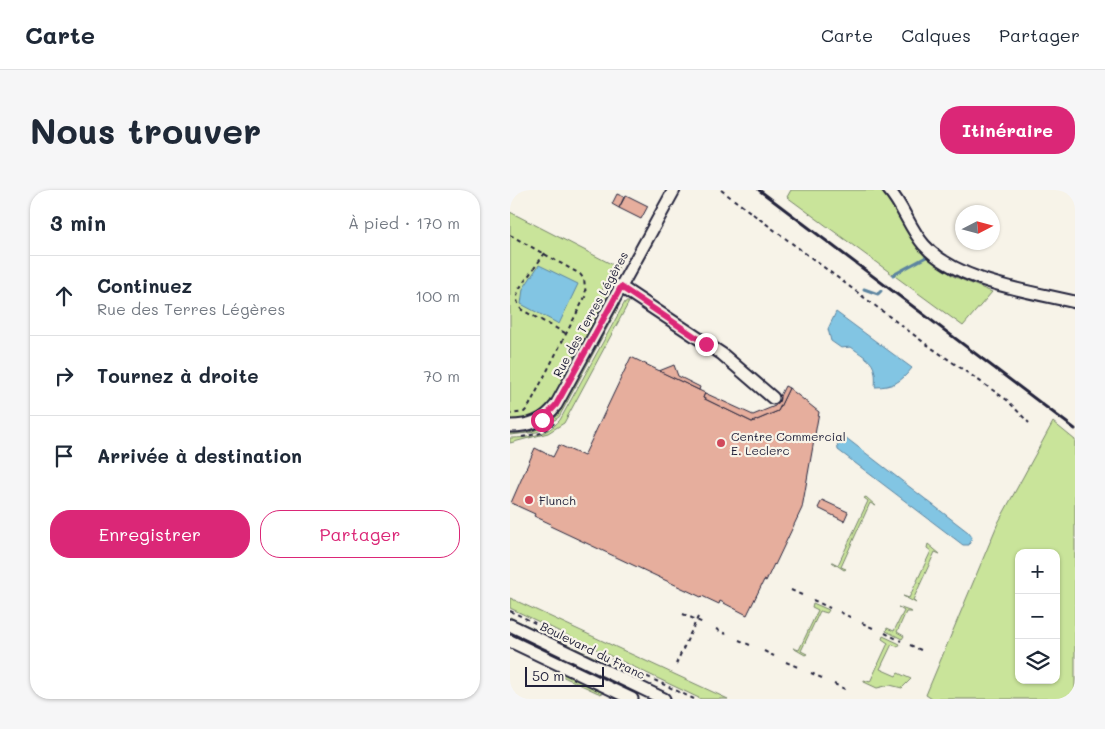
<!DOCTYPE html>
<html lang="fr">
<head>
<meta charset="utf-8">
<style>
	body { margin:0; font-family:Mali,sans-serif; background:#f6f6f7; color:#1f2937 }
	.controls { position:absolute; right:15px; bottom:15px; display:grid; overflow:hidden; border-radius:10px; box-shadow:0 1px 4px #0004 }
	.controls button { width:45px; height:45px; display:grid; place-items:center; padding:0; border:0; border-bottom:1px solid #e0e1e3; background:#fff; color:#1f2937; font:25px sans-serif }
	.compass { position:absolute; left:445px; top:15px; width:45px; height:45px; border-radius:50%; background:#fff; box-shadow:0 1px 4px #0004; rotate:84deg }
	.scale { position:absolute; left:15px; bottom:12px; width:79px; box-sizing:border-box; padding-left:5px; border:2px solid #22223b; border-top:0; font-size:14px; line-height:18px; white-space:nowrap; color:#22223b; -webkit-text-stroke:4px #f7f3e8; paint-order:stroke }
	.stop { position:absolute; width:15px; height:15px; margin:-11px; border:4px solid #db2777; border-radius:50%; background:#fff }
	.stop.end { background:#db2777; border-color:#fff; box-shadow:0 1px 5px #0008 }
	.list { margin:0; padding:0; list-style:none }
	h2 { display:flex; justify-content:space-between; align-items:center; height:65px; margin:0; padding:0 20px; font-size:21px }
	h2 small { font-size:16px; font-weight:400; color:#747a83 }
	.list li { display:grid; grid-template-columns:32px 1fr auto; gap:15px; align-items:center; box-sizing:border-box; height:80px; padding:0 20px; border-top:1px solid #e0e1e3 }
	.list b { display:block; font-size:19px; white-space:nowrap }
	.list p { margin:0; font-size:16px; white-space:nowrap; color:#747a83 }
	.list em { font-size:16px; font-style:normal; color:#747a83 }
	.actions { display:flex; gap:10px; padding:15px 20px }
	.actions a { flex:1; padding:11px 0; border:1px solid #db2777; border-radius:20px; text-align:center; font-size:18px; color:#db2777 }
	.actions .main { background:#db2777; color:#fff }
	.icon { flex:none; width:28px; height:28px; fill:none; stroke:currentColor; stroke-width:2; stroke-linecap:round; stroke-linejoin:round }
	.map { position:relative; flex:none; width:565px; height:509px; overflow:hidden; border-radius:20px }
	header { display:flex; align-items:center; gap:30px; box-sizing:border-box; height:70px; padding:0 25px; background:#fff; border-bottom:1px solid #e0e1e3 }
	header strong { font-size:24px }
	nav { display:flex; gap:28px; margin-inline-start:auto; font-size:18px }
	.intro { display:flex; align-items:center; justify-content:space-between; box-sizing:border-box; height:120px; padding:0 30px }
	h1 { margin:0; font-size:35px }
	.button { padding:12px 22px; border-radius:20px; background:#db2777; color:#fff; font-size:18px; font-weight:700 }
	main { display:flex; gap:30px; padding:0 30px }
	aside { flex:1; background:#fff; border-radius:20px; box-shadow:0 1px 4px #0004 }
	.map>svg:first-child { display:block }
	.green { fill:#c9e49a; stroke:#76836a; fill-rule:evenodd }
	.water { fill:#82c5e3; stroke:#5c84a0 }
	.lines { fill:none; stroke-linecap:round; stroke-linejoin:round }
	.stream { stroke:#5c84a0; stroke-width:3 }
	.building { fill:#e6ae9d; stroke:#22223b }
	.minor-casing { stroke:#22223b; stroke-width:15 }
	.path { stroke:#22223b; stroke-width:2; stroke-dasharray:4 4; stroke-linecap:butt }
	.minor { stroke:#f7f3e8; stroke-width:11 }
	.rail { stroke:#22223b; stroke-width:3 }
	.route { stroke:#db2777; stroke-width:6 }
	.poi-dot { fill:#d1495b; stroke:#f7f3e8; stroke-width:2 }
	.labels { text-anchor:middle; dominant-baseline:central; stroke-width:4.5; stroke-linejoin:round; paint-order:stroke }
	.street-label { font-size:12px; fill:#22223b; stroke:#f7f3e8 }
	.poi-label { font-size:12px; fill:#22223b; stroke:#f7f3e8; text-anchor:start }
</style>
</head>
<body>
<header>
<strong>Carte</strong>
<nav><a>Carte</a><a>Calques</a><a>Partager</a></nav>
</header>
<div class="intro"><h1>Nous trouver</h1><a class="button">Itinéraire</a></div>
<main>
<aside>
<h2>3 min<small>À pied · 170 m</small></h2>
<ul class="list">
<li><svg class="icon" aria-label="ahead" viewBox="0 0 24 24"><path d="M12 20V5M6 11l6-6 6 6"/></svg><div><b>Continuez</b><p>Rue des Terres Légères</p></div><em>100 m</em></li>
<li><svg class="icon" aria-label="right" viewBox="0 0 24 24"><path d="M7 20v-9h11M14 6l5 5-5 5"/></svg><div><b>Tournez à droite</b></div><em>70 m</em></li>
<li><svg class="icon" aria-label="arrive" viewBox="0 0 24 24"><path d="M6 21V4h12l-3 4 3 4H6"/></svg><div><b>Arrivée à destination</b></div></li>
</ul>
<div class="actions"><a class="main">Enregistrer</a><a>Partager</a></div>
</aside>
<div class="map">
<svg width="565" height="509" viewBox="0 0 565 509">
	<rect width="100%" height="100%" fill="#f7f3e8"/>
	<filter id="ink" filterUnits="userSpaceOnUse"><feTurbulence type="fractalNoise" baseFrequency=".02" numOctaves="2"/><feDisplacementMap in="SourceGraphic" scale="10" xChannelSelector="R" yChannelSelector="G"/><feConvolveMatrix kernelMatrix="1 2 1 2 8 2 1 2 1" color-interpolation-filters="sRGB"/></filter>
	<g filter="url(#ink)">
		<g class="green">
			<polygon points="281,0 373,0 381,7 412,61 443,86 482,102 453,136 277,7"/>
			<polygon points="0,22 109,78 99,96 95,95 92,101 100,105 44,211 28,229 3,233 0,228"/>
			<path d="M115,112H119L54,233L38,243L0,253V248C20,248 37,245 50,230Z"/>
			<path d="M110,114L49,227L27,242L0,245V243C19,245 33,239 47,226L104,119Z"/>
			<path d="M543,232L565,250V509H422L416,505L488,333ZM509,363H546V490H509Z"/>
			<polygon points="356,307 366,316 360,313 331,377 336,379 334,380 322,372 328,375 358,311 354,308"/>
			<polygon points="418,354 430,364 425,362 403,410 406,413 393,406 399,408 421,361 417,358"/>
			<polygon points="0,408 218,509 191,509 0,418"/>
			<polygon points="303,413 319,420 317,423 310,421 291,461 297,464 295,465 283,458 289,460 308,420 302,417"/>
			<polygon points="388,417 402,422 396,422 387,442 394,446 392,449 376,441 377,438 384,441 394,421"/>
			<polygon points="0,427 103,476 105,480 0,433"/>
			<polygon points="373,446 390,454 388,457 382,454 370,479 386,486 388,483 401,489 392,498 380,495 367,498 354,492 354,490 360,492 378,453 372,449"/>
			<polygon points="43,482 55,483 94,501 91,504 86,502"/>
		</g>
		<g class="water">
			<polygon points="29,75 68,94 49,134 11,114 13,99"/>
			<path d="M326,122L402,178C391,192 383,197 365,197C367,172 360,171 341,157L331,158L321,151L318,139Z"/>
			<polygon points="335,247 458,342 462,347 459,355 453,355 328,260 327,251"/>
		</g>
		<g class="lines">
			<g class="stream">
				<polyline points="383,85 418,66"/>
				<polyline points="354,99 368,104 371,101"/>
			</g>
		</g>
		<g class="building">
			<polygon points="107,4 114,7 109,18 102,14"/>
			<polygon points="116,5 138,16 131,29 109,18"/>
			<polygon points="121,167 195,203 193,208 242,232 268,221 279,198 309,222 292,318 265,375 264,374 256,391 254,390 237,425 210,411 209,414 192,406 191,407 40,336 41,334 24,326 25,324 1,313 25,258 43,267 49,255 74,266"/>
			<polygon points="164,175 168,186 190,197 189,200 149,181"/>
			<polygon points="275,196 279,198 268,221 242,232 193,208 195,203 243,225 265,216"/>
			<polygon points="312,310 338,322 334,331 308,318"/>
		</g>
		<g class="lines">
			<defs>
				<g id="minor">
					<path d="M379,0C393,16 400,39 414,55C447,92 518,101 565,112"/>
					<polyline points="111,97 212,164 263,208"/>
					<path d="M0,236C20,236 34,231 46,215L164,0"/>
					<polyline points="0,435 154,509"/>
					<polyline points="0,451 122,509"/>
				</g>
			</defs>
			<use href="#minor" class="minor-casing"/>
			<g class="path">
				<polyline points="211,0 416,154 497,210 519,233"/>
				<polyline points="0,45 70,84 74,89 76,105 18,218 14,222 0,224"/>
				<path d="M35,63L9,99C6,107 6,113 12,120L57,144"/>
				<polyline points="12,247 31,243 46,232"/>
				<polyline points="281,400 294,406"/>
				<polyline points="303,410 320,418"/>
				<polyline points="0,421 184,509"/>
				<polyline points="330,422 342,428"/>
				<polyline points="173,424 193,433"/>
				<polyline points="352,433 365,439"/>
				<polyline points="206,439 216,444"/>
				<polyline points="375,443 391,451"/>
				<polyline points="229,450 240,455"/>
				<polyline points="400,455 413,461"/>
				<polyline points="254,461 264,466"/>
				<polyline points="276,472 290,478"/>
				<polyline points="166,474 188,427"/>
				<polyline points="301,483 312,488"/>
				<polyline points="324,494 335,499"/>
			</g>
			<use href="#minor" class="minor"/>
			<polyline class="rail" points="249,0 565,239"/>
		</g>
	</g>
	<g class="lines" filter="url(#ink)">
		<polyline class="route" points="32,230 46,215 111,97 196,154"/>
	</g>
	<g class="poi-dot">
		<circle cx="211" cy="253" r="5"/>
		<circle cx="19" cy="310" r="5"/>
	</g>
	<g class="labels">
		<g class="street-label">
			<text transform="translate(80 124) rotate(-61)">Rue des Terres Légères</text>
			<text transform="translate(83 460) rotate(26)">Boulevard du Franc</text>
		</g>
		<g class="poi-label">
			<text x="221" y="246">Centre Commercial<tspan x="221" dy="14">E. Leclerc</tspan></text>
			<text x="29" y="310">Flunch</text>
		</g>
	</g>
</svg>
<div class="controls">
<button>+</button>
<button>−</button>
<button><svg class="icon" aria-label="layers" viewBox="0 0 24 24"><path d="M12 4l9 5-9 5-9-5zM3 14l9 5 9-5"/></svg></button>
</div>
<svg class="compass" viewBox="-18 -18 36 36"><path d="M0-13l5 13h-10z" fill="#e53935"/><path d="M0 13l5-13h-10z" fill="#747a83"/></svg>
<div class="scale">50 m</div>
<div class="stop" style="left:32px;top:230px"></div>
<div class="stop end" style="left:196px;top:154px"></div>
</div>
</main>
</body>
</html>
